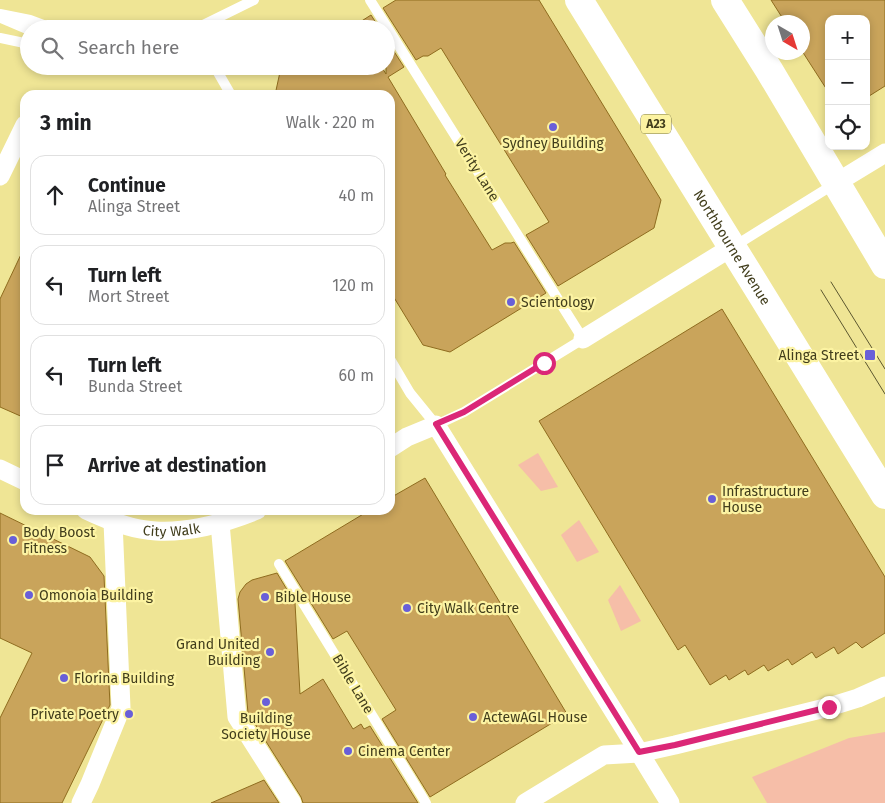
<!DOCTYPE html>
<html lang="en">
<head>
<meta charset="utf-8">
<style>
	body { margin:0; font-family:"Fira Sans",sans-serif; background:#f2f2f2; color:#202124 }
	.controls { position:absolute; right:15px; top:15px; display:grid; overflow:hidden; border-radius:10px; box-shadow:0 2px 8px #0003 }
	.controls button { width:45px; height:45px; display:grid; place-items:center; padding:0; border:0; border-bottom:1px solid #e0e0e0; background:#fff; color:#202124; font:25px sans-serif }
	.compass { position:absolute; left:765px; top:15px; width:45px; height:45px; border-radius:50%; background:#fff; box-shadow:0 2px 8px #0003; rotate:141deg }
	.stop { position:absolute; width:15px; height:15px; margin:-11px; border:4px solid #db2777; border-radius:50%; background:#fff }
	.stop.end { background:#db2777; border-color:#fff; box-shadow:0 1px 5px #0008 }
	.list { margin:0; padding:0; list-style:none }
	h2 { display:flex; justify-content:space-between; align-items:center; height:65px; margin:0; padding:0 20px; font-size:21px }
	h2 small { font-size:16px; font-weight:400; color:#757577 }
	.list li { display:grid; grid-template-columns:32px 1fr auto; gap:15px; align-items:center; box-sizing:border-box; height:80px; margin:0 10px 10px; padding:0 10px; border:1px solid #e0e0e0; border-radius:15px }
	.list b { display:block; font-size:19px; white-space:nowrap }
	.list p { margin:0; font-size:16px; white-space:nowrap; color:#757577 }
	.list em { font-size:16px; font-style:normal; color:#757577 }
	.icon { flex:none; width:28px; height:28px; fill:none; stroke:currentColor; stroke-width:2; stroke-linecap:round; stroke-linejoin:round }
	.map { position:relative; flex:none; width:885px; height:803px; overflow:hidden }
	.search { position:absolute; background:#fff; box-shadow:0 2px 8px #0003; left:20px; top:20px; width:375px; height:55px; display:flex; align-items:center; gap:12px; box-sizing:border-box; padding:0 18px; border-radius:28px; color:#757577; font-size:19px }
	.panel { position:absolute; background:#fff; box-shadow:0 2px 8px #0003; left:20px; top:90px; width:375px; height:425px; border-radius:15px }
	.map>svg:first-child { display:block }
	.green { fill:#f6bea8 }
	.building { fill:#c9a45b; stroke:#8f6c1f }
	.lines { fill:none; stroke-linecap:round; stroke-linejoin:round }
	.lane { stroke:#fff; stroke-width:10 }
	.street { stroke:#fff; stroke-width:19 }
	.highway { stroke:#fff; stroke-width:28 }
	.tram { stroke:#5c572f; stroke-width:1 }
	.route { stroke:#db2777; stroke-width:6 }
	.poi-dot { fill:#695fd8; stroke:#fcf3a2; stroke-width:2 }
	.labels { text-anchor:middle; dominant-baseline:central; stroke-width:4.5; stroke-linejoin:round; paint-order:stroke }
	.shield { fill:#fcf3a2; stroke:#797444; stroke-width:1 }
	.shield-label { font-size:12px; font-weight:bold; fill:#413d1c }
	.poi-label { font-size:14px; fill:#413d1c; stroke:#fcf3a2; text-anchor:start }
	.street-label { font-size:14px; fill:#413d1c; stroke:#fcf3a2 }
</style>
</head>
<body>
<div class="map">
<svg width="885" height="803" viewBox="0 0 885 803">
	<rect width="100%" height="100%" fill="#efe595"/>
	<g class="green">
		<polygon points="538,453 558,487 541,491 518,465"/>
		<polygon points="579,520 599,552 577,562 561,535"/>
		<polygon points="620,585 641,621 621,631 608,600"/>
		<polygon points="885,732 885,803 767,803 752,777 849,738"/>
	</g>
	<g class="building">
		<polygon points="396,0 539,0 661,200 654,228 558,286 526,235 549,222 441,48 428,56 423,56 416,60 383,8"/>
		<polygon points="771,0 885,0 885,86 866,98 866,19 829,19 829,93 802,51 802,22 785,22"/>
		<polygon points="371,15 380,29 349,29"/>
		<polygon points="386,39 404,67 388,77 446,174 445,175 492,250 505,243 511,243 514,242 546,293 450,352 423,345 390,291 390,95 275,95 280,72 289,66 381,66 386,74"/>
		<polygon points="25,246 25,418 0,407 0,299"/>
		<polygon points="722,309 885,577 885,633 862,648 856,642 838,654 834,647 816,658 812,652 792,665 788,659 768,671 764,665 748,675 745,670 729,680 726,675 710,685 685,645 678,650 539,421"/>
		<polygon points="425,478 567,714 430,797 382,719 396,710 347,631 333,639 285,561 370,510 390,510 390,498"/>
		<polygon points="0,513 90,557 104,576 110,705 62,803 0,803 0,718 32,653 0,638"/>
		<polygon points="277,573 295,603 300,694 323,679 353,729 361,724 364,729 370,726 418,803 303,803 301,797 248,713 238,599 240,592 246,584 252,580"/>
		<polygon points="264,780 279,803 211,803"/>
	</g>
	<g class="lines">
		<g class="lane">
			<polyline points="370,0 583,339 464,412 436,425 410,393 390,359"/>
			<polyline points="0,14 30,20 54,29"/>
			<polyline points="1,18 29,30"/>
			<polyline points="195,29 254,0"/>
			<polyline points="0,38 29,44"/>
			<polyline points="209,66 216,69 231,95"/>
			<polyline points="733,247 836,183"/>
			<polyline points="279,564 426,803"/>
		</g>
		<g class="street">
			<polyline points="0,176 25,125"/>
			<polyline points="836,183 885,153"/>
			<polyline points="583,339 732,247"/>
			<polyline points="390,448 407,437 436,425 626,731 670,803"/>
			<polyline points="0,469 25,481"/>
			<path id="s1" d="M86,510C107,520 132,530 156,531C191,533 225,523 257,510"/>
			<polyline points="220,523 237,717 292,803"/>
			<polyline points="81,803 90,784 121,708 113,522"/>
			<polyline points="525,803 604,755 639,753 675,745 829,707 858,698 885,686"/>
		</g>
		<g class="highway">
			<path id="s2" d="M579,0L763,297L885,495"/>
			<polyline points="725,0 769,70 885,265"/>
		</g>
		<g class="tram">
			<polyline points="831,282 885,369"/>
			<polyline points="821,290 885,394"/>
		</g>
	</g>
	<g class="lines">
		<polyline class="route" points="544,363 464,412 436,424 639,752 675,745 829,707"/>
	</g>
	<g class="poi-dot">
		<circle cx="553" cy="127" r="5"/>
		<circle cx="511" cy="302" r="5"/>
		<rect x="864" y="349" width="12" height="12" rx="2.5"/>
		<circle cx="712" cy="499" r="5"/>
		<circle cx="13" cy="540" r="5"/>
		<circle cx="29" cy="595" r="5"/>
		<circle cx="265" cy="597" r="5"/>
		<circle cx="407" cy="608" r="5"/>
		<circle cx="270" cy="652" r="5"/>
		<circle cx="64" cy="678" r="5"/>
		<circle cx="266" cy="702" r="5"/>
		<circle cx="129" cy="714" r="5"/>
		<circle cx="473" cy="717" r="5"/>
		<circle cx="348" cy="751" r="5"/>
	</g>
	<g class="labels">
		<rect class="shield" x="641" y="114.5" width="30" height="19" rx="4"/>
		<g class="shield-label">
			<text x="656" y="124">A23</text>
		</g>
		<g class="poi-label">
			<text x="553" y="143" text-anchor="middle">Sydney Building</text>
			<text x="521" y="302">Scientology</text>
			<text x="859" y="355" text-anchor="end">Alinga Street</text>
			<text x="722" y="491">Infrastructure<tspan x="722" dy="16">House</tspan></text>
			<text x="23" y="532">Body Boost<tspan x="23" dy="16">Fitness</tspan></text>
			<text x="39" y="595">Omonoia Building</text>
			<text x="275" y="597">Bible House</text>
			<text x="417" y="608">City Walk Centre</text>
			<text x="260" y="644" text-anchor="end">Grand United<tspan x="260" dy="16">Building</tspan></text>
			<text x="74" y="678">Florina Building</text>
			<text x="119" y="714" text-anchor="end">Private Poetry</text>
			<text x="483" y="717">ActewAGL House</text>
			<text x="266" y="718" text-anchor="middle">Building<tspan x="266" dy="16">Society House</tspan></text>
			<text x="358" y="751">Cinema Center</text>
		</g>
		<g class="street-label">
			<text transform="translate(477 170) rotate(58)">Verity Lane</text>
			<text stroke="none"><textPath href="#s2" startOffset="291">Northbourne Avenue</textPath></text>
			<text stroke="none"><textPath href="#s1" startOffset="89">City Walk</textPath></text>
			<text transform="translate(353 684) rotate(59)">Bible Lane</text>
		</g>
	</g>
</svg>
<div class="controls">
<button>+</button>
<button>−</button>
<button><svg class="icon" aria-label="locate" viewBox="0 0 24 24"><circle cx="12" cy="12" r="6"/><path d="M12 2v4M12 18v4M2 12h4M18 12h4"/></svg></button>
</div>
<svg class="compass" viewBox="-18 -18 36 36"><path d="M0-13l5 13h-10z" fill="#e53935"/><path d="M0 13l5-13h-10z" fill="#757577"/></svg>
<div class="stop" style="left:544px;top:363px"></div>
<div class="stop end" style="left:829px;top:707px"></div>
<div class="search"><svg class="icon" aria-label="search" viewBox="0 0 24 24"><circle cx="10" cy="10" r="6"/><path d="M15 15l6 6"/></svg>Search here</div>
<section class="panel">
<h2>3 min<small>Walk · 220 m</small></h2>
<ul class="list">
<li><svg class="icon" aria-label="ahead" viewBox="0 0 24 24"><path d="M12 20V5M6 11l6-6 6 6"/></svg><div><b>Continue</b><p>Alinga Street</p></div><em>40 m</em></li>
<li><svg class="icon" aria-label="left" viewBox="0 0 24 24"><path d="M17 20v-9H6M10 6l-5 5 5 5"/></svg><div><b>Turn left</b><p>Mort Street</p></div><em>120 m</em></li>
<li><svg class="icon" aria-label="left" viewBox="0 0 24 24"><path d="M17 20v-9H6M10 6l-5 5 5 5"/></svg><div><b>Turn left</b><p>Bunda Street</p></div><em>60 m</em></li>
<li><svg class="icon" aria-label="arrive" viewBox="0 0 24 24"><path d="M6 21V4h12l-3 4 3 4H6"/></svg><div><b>Arrive at destination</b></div></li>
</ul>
</section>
</div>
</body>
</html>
